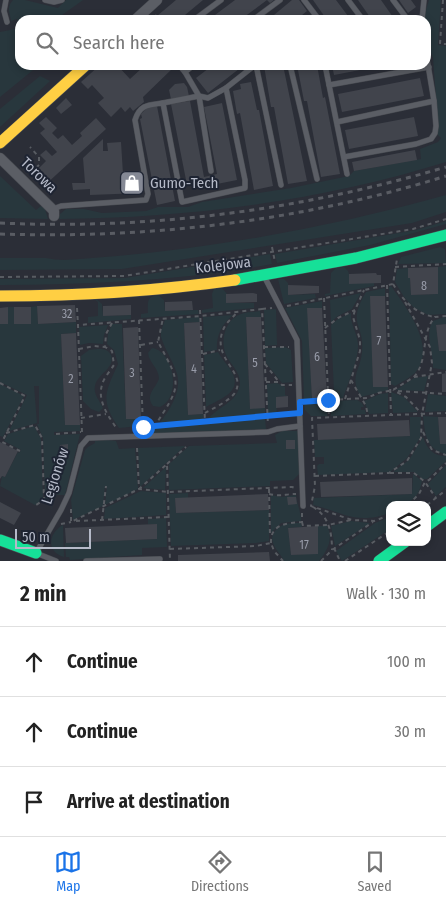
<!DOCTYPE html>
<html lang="en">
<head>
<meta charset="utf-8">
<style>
	body { margin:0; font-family:"Fira Sans Condensed",sans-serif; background:#f6f6f6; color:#222 }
	.controls { position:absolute; right:15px; bottom:15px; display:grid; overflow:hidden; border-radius:10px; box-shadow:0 2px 8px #0003 }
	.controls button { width:45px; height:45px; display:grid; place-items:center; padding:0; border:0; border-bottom:1px solid #e0e0e0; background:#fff; color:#222; font:25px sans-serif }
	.scale { position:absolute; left:15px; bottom:12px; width:76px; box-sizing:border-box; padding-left:5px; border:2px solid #b5bac8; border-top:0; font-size:14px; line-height:18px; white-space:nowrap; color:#b5bac8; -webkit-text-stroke:4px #1e2432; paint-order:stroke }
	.stop { position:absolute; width:15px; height:15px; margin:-11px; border:4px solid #1a73e8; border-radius:50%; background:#fff }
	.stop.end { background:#1a73e8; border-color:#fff; box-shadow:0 1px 5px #0008 }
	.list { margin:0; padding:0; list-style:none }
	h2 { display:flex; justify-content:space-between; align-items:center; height:65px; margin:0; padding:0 20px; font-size:21px }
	h2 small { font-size:16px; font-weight:400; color:#767676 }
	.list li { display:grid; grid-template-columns:32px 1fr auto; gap:15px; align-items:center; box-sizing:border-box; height:70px; padding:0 20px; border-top:1px solid #e0e0e0 }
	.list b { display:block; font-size:19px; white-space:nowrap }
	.list em { font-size:16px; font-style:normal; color:#767676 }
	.icon { flex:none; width:28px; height:28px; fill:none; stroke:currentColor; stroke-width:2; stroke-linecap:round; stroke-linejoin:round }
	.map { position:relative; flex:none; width:446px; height:561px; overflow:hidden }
	.search { position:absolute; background:#fff; box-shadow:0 2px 8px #0003; left:15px; right:15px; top:15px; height:55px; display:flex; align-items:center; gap:12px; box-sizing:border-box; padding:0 18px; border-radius:15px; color:#767676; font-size:19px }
	.sheet { height:275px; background:#fff }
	nav { display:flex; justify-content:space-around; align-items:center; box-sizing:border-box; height:70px; border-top:1px solid #e0e0e0; background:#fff; font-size:14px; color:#767676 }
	nav a { display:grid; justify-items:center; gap:2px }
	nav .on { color:#1a73e8 }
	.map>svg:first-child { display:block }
	.green { fill:#28373d }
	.building { fill:#41444c }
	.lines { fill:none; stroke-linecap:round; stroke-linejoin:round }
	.lane-casing { stroke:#484b51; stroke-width:6 }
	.street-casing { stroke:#484b51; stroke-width:11 }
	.fast-casing { stroke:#484b51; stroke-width:12 }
	.slow-casing { stroke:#484b51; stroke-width:12 }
	.path { stroke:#585c62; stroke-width:2; stroke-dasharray:4 4; stroke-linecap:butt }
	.lane { stroke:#5b5e65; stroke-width:5 }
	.street { stroke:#5b5e65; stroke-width:10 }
	.fast { stroke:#16e098; stroke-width:11 }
	.slow { stroke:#ffcf43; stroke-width:11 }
	.rail { stroke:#595c63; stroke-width:3; stroke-dasharray:5 5; stroke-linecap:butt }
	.route { stroke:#1a73e8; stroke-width:6 }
	.labels { text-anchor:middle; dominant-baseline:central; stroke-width:4; stroke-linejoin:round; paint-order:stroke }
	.number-label { font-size:12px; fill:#989ca9 }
	.street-label { font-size:15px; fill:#b5bac8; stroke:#1e2432 }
	.poi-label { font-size:15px; fill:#b5bac8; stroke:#1e2432; text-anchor:start }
</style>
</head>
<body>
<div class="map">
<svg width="446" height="561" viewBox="0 0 446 561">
	<rect width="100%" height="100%" fill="#2b2e37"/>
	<g class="green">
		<path d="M13,0H25L58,8L66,0H83L55,20H51L49,17L45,20H20V26L17,19L11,21C10,12 6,8 13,0Z"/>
		<path d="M429,0H441L438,45L446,46V162C320,201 190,218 59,219L60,214L66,209H84L102,213L146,211L158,207H188L202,202L291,188L349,176L354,171L421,159L420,149L438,142L441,138L437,134L438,123L433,58L426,39V20H423Z"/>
		<polygon points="20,28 20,65 37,65 38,66 0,97 0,32"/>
		<polygon points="40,76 50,81 0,127 0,109"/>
		<polygon points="0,176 36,210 41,206 45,209 48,219 0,218"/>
		<path d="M446,195V212L412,223L122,269L0,270V258C15,258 30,258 46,258C52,259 58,260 65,260C195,252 320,230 446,195Z"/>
		<polygon points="446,221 446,224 370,245 277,263 275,254 416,230"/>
		<polygon points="440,247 445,249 446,263 398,264 401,257"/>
		<path d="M270,254L272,264C182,281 91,284 0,285V279L125,278Z"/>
		<polygon points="446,266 446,314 428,315 413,307 404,297 395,282 397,269 408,268 408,277 410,278 411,295 437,294 438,267"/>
		<polygon points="344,267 348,271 349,274 374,283 374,286 325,296 325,294 330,293 331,273 336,268"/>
		<polygon points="278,279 284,279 288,283 288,295 315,294 316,298 284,304"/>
		<path d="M391,286C406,307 438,348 415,373C409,378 402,382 395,386L391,384L389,287Z"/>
		<polygon points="222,288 227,294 226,303 254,303 254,308 202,313 202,310 213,308 212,294 214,289"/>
		<path d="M385,288V296H371L373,387H388V390L361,397C349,376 360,372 362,352C365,324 346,325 366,292Z"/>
		<polygon points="361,293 352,309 338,316 331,322 330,300"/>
		<path d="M158,295L164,300L165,311L198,310L199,314L141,318V314L148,313C148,302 146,297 158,295Z"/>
		<polygon points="94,299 96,299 102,304 103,316 131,315 131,319 88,323 88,317 98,316 98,302"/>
		<polygon points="322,301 322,308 308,308 312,400 304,400 302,341 285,308"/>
		<polygon points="37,306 38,324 76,322 76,333 61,334 65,425 80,425 80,431 54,432 54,435 80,434 65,495 56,495 50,513 53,502 51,500 45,500 43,438 37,424 39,424 39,386 34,386 37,423 9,431 27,395 0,382 0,324 8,324 8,307 14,307 31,324 31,307"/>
		<polygon points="276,309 277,345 265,346 264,310"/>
		<path d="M260,311L261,317H246L250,408H265V415L207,420C216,408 235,403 239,388C243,375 232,366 227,357C219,342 225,319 241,314C246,312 254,312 260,311Z"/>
		<path d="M351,313C350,324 357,332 358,344C359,358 348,383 343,398H337L334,393L331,325L338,319Z"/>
		<path d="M233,315C222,324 216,335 217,350L204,352L203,317Z"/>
		<path d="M199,317L200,322L184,323L188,415L203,414V420L159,424C169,411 182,392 177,374C173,361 165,350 161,337V331L165,320Z"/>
		<path d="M444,317L446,318V324L436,325L439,351H446V370L433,368C434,353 424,334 433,321Z"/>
		<path d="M112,324H122L126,419H141L142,424L140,426L119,428C100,400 105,393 118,364L114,350L107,344L108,334Z"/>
		<polygon points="108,325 104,335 103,344 89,343 80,345 79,327"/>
		<polygon points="285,347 291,350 293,382 282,383 266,363 265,348"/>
		<path d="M152,348C173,350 183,397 160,407L153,406C145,395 155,389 159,379C159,368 149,363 148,353Z"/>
		<path d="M97,349C103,349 108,349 111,355C116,368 97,374 95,386C93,394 100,401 103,408L99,412L91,409L83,401L81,356L89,350Z"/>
		<path d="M218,352C221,358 226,363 230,369C245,391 222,398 206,407L204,355Z"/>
		<polygon points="428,376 424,391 396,390 414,378"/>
		<polygon points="277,383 285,387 285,395 288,396 276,397 277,414 268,415 267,384"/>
		<polygon points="0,384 24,396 3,437 0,436"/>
		<polygon points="391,392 404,397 418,412 393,413"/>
		<polygon points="388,393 388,413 369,414 364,401 380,394"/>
		<polygon points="428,394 446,396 446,411 425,412"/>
		<polygon points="357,400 362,403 364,407 361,407 361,410 365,410 366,414 331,416 331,403 333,401"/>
		<polygon points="327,402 327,416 311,416 305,410 304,403"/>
		<path d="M423,416L438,417L440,444H446V454C426,450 425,433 423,416Z"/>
		<polygon points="410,417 421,417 420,438 407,458 390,472 318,475 317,466 319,464 324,464 324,457 315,457 314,440 410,436"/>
		<polygon points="265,418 266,429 145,434 145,429"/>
		<polygon points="34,426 41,439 43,500 35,505 0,486 2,476 5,477 18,452 19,453 21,450 4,441 8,434"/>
		<polygon points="282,431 298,431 299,474 293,480 270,481 270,486 169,490 169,464 189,446 277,443 275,435"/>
		<path d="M423,437C427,449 433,456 446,456V461L427,479H423L414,472H393L409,460Z"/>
		<polygon points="107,440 116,441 119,449 135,448 138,489 105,505 107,486 105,486 103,506 73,520 71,500 85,450 88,447 95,443 95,441"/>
		<polygon points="185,446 140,487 138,448"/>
		<polygon points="446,465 446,487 436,496 428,484"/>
		<polygon points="166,467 165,490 143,488"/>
		<path d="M413,474L422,481C418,501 408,505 390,505V513C356,525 345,513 313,505L314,498L412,494Z"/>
		<polygon points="141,491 166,493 166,515 104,519 105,508"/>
		<polygon points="188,493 188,498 175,498 176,513 269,510 269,541 256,543 171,546 169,494"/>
		<path d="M271,495L281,497L296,495C297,505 301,511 301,521L281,523L271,533Z"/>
		<polygon points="390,517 390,529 342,561 336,551 375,523"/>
		<polygon points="166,518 167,547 142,548 142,555 70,560 69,557 66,557 65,543 157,539 157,524 148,524 148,519"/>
		<polygon points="351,521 370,523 335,546 331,526"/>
		<path d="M301,523L302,527L288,528L291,555L318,553V526H327C334,539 327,551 319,561H284C280,552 273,549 272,538C276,523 288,523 301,523Z"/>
		<path d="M63,525L64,557C46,552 48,533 63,525Z"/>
	</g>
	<g class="building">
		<polygon points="176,0 203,0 179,20 148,20 156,14 157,16"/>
		<polygon points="235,0 274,0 270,3 267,0 240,20 210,20 211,18"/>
		<polygon points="292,0 299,0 307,11 296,20 268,20"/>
		<polygon points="313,0 336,0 351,20 327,20"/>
		<polygon points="358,0 381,0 395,20 372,20"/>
		<polygon points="399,0 411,0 416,7 408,13"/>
		<polygon points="100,65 117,65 130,79 142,68 139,65 170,65 173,68 143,97 144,102 133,111 130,107 125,112 121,107 111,117 98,103 104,98 92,85 88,89 81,82"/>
		<polygon points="213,65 244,65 208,93 196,78"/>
		<polygon points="269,65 283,65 307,181 288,184 274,107 271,107 264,66"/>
		<polygon points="297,65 317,65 323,98 325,97 340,174 321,177 307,101 304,101"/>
		<polygon points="332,65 381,65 381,66 334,75"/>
		<polygon points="420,78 424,96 342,112 338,94"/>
		<polygon points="251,82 257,110 259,110 273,186 254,190 240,113 237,114 233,91 241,89 240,84"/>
		<polygon points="184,83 187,87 189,96 171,99 169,90 175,84"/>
		<polygon points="66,98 72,105 61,114 56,108"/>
		<polygon points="190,101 204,177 217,174 204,107 222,103 237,180 197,188 196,183 187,185 171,104"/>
		<polygon points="157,106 175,201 157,205 140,119 142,118 141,114 147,108"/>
		<polygon points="46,117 57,128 52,133 58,139 63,135 72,145 82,136 80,133 96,118 106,129 44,186 33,174 46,161 40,155 46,150 52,156 57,152 40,133 45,129 39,123"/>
		<polygon points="414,117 418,136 349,149 345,130"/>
		<polygon points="103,139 103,151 108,151 107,143 121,142 123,174 137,172 141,193 90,195 90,189 73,190 72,183 85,183 83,158"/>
		<polygon points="415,150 417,160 354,171 352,162"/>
		<polygon points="438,267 438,294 411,295 410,278 408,278 408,268"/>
		<polygon points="376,273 377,275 381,275 381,283 349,284 349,274"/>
		<polygon points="288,285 319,286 319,293 288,295"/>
		<polygon points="253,293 257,294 257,302 226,303 226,294"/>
		<polygon points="370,296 385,296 388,387 373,387"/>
		<polygon points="192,301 193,310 165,311 165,302"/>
		<polygon points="75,305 76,322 38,324 37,306"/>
		<polygon points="131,305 131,315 103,316 103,306"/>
		<polygon points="8,307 8,324 0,324 0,308"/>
		<rect x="14" y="307" width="17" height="17"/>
		<polygon points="307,308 322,308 327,399 312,400"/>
		<polygon points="246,317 261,317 265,408 250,409"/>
		<polygon points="200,322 203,414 188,415 184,323"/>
		<polygon points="446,324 446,351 439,351 436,325"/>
		<polygon points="138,327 141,419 126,419 123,328"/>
		<polygon points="76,333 80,425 65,425 61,334"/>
		<polygon points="446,373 446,392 442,392 442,374"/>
		<polygon points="288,396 288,407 276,408 276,397"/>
		<polygon points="438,417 446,417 446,444 440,444"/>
		<polygon points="409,420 410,436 318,440 317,424"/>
		<rect x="286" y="440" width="9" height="9"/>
		<polygon points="0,442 18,451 5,477 2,476 0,479"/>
		<polygon points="68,444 68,455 61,455 60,445"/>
		<polygon points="412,478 412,494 321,497 320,482"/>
		<polygon points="268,494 269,510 176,513 175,498"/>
		<polygon points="287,497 296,497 297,504 288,505"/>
		<polygon points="0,502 21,513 14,525 0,518"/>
		<polygon points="157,524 157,539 66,543 65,528"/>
		<polygon points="318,526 318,554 291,555 288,528"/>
		<polygon points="269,552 270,561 178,561 178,555"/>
	</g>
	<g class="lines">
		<defs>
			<g id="lane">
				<polyline points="6,0 4,11 7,22"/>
				<polyline points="45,0 54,2 62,0"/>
				<polyline points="304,0 317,17 313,20"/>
				<polyline points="348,0 363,20"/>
				<polyline points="393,0 408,20"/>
				<polyline points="194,20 221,0"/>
				<polyline points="253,20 280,0"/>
				<polyline points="422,20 424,0"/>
				<polyline points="179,65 185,72 194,65"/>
				<polyline points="256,65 281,185"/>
				<polyline points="290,65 317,179"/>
				<polyline points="325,65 347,174"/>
				<polyline points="185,72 199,96 208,98 226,88"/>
				<polyline points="329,85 429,67"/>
				<polyline points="163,103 199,96 211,171"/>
				<polyline points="337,122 434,101 426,53"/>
				<polyline points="344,157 416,144 431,139 435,133 436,126 434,101"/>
				<path d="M53,209L61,206L146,200L148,194L135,120C140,104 149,105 163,103L182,202L245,188V180L226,88L255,65"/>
				<polyline points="264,276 297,340 303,506"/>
				<polyline points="56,561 36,553 61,510 69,493 81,446 88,438 268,432 277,429 300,426"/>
				<polyline points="86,561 160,559"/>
			</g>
			<g id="street">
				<polyline points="135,20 157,0"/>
				<polyline points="0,158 49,206 54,211 54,216"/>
			</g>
			<g id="fast">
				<polyline points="235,280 356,258 446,235"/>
				<polyline points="427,526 446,512"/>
				<polyline points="0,540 36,553"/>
				<polyline points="379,561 405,542"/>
			</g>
			<g id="slow">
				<polyline points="0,143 86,65"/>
				<path d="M0,296C79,296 157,291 235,280"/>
			</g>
		</defs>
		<use href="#lane" class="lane-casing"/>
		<use href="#street" class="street-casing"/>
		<use href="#fast" class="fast-casing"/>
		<use href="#slow" class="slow-casing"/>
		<g class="path">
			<polyline points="443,0 440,44 446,44"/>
			<polyline points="30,173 39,165 39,157 30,147"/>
			<polyline points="272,247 275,262"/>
			<polyline points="395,267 446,264"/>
			<polyline points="0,277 124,276 413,229 446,219"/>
			<path d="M393,284C403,300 414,313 434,317"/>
			<polyline points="387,285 391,415"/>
			<polyline points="324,298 329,417"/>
			<polyline points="405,302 430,347 432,363 422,414"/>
			<polyline points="287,306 393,284 397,259"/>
			<polyline points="77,308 78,325"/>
			<polyline points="262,309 272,308"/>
			<polyline points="200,310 205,422"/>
			<polyline points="139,320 143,427"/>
			<path d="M112,323L106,334L105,347L112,351L114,365C110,371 103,379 102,385C97,401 109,417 117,429"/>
			<polyline points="325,328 338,318 355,310"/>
			<polyline points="141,345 158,342"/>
			<polyline points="264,347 289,347"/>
			<polyline points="79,349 94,346 105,347"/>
			<polyline points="203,354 220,350"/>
			<polyline points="265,364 279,382"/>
			<path d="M414,377C429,360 420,334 435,317L446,316"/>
			<polyline points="351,380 366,406 368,416"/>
			<polyline points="266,382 279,382 282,385 292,385"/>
			<polyline points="0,383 25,396 2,442 20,451"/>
			<polyline points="398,391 446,394"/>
			<polyline points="345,399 360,351 360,340 353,317 355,310 364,290"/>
			<polyline points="307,401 367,398 378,393 393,390 414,377 446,372"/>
			<path d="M205,413C214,408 227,402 234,394C249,373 211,360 223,330C226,322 233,318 237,312"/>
			<polyline points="81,418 106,414"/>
			<path d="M154,427C182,384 182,386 158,342L163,318"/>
			<polyline points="141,428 293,414"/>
			<polyline points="82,432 78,325 201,316 262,309 268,425"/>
			<polyline points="423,432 432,450 446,455"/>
			<polyline points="6,433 35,425 42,438 44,500 36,505"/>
			<polyline points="56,434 81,432"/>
			<polyline points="137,448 139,489 168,492 292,487 295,488"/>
			<polyline points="167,464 186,447"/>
			<polyline points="390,473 414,473 425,482 436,498"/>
			<polyline points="315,476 389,473 407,461 421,438 422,414 406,397 393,390"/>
			<polyline points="269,489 270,536"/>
			<path d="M269,494C284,497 283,494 296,494"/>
			<polyline points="408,505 419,494 425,482 429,480 446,463"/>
			<polyline points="427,505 446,490"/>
			<path d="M313,507C329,516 332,533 332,550"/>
			<polyline points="71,509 71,522 139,489 167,464 170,561"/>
			<polyline points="390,515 374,521 352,520 311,506 315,486 312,418 446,413"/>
			<polyline points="102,520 106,486"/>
			<polyline points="76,521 168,517"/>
			<polyline points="302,522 303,526 328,525 351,520"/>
			<polyline points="61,524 71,522"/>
			<path d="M271,543C270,524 287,523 302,522V513"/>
			<polyline points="334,548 340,561"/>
			<polyline points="170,549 256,546 271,543 274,551 283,561"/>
			<polyline points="321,561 332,550 373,522"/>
			<polyline points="345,561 390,531"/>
		</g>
		<use href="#lane" class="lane"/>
		<use href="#street" class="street"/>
		<use href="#fast" class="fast"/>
		<use href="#slow" class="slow"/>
		<g class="rail">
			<path d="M0,223C151,230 301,210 446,167"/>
			<path d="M0,234C150,239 302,221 446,176"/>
		</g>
	</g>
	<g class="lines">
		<polyline class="route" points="143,427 300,413 300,402 328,400"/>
	</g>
	<defs>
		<symbol id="shop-square" viewBox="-11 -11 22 22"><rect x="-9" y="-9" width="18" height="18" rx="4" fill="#858995" stroke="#1e2432"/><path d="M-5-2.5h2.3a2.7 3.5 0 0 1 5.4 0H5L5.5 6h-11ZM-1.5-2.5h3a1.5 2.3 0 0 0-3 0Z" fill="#fff"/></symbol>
	</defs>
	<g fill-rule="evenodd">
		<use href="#shop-square" x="118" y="169" width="28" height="28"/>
	</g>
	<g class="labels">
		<g class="number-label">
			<text x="424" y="286">8</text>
			<text x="67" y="314">32</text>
			<text x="379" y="341">7</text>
			<text x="317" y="357">6</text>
			<text x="255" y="363">5</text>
			<text x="194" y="369">4</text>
			<text x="132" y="373">3</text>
			<text x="71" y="379">2</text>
			<text x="304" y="545">17</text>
		</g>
		<g class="street-label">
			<text transform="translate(39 175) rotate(44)">Torowa</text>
			<text transform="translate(223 265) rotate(-7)">Kolejowa</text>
			<text transform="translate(55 476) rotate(-72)">Legionów</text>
		</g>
		<g class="poi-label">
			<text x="150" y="183">Gumo-Tech</text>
		</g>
	</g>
</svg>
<div class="controls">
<button><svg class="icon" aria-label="layers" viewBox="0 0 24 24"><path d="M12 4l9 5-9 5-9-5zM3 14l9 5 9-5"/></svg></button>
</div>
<div class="scale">50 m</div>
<div class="stop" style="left:143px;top:427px"></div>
<div class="stop end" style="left:328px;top:400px"></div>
<div class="search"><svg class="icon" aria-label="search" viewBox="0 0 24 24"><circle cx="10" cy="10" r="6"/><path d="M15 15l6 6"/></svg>Search here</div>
</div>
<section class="sheet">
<h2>2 min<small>Walk · 130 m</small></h2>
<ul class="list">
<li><svg class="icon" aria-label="ahead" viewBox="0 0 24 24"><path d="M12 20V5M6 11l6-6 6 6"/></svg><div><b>Continue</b></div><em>100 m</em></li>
<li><svg class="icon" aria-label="ahead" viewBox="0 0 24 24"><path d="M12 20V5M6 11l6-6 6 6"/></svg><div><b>Continue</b></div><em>30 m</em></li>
<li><svg class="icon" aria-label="arrive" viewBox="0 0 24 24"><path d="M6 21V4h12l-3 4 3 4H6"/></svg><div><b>Arrive at destination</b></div></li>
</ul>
</section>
<nav>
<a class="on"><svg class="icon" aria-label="map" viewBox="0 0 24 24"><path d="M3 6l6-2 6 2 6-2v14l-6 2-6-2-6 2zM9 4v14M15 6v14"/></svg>Map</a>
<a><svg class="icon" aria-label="directions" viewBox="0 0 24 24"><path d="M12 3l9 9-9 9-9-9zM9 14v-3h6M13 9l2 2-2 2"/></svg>Directions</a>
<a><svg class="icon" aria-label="saved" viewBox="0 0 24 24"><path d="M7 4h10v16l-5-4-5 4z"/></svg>Saved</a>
</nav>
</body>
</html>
